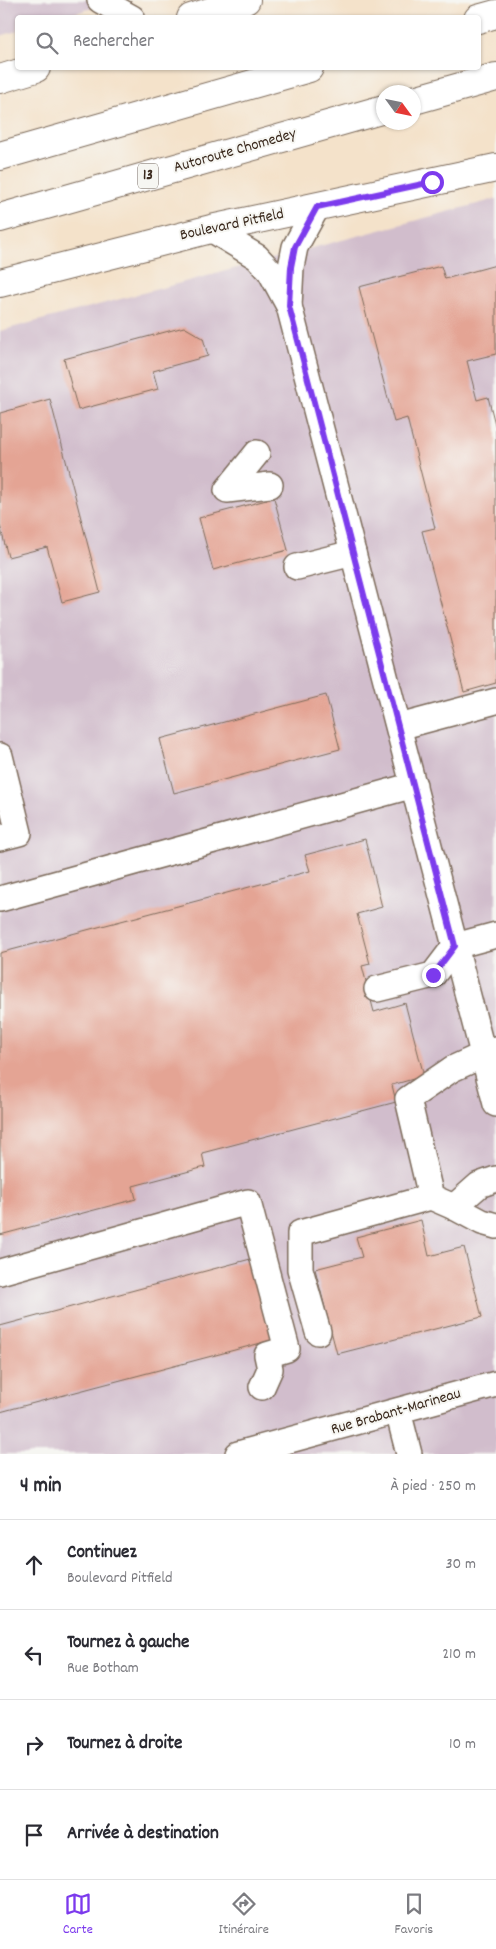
<!DOCTYPE html>
<html lang="fr">
<head>
<meta charset="utf-8">
<style>
	body { margin:0; font-family:Dekko,sans-serif; background:#f7f7f7; color:#2b2b33 }
	.compass { position:absolute; left:376px; top:85px; width:45px; height:45px; border-radius:50%; background:#fff; box-shadow:0 1px 4px #0004; rotate:123deg }
	.stop { position:absolute; width:15px; height:15px; margin:-11px; border:4px solid #7c3aed; border-radius:50%; background:#fff }
	.stop.end { background:#7c3aed; border-color:#fff; box-shadow:0 1px 5px #0008 }
	.list { margin:0; padding:0; list-style:none }
	h2 { display:flex; justify-content:space-between; align-items:center; height:65px; margin:0; padding:0 20px; font-size:21px }
	h2 small { font-size:16px; font-weight:400; color:#7c7c81 }
	.list li { display:grid; grid-template-columns:32px 1fr auto; gap:15px; align-items:center; box-sizing:border-box; height:90px; padding:0 20px; border-top:1px solid #e1e1e2 }
	.list b { display:block; font-size:19px; white-space:nowrap }
	.list p { margin:0; font-size:16px; white-space:nowrap; color:#7c7c81 }
	.list em { font-size:16px; font-style:normal; color:#7c7c81 }
	.icon { flex:none; width:28px; height:28px; fill:none; stroke:currentColor; stroke-width:2; stroke-linecap:round; stroke-linejoin:round }
	.map { position:relative; flex:none; width:496px; height:1454px; overflow:hidden }
	.search { position:absolute; background:#fff; box-shadow:0 1px 4px #0004; left:15px; right:15px; top:15px; height:55px; display:flex; align-items:center; gap:12px; box-sizing:border-box; padding:0 18px; border-radius:5px; color:#7c7c81; font-size:19px }
	.sheet { height:425px; background:#fff }
	nav { display:flex; justify-content:space-around; align-items:center; box-sizing:border-box; height:70px; border-top:1px solid #e1e1e2; background:#fff; font-size:14px; color:#7c7c81 }
	nav a { display:grid; justify-items:center; gap:2px }
	nav .on { color:#7c3aed }
	.map>svg:first-child { display:block }
	.industrial { fill:#d1bdcc }
	.building { fill:#e4a494 }
	.lines { fill:none; stroke-linecap:round; stroke-linejoin:round }
	.minor-casing { stroke:#7c6a5a; stroke-width:28 }
	.major-casing { stroke:#7c6a5a; stroke-width:30 }
	.highway-casing { stroke:#7c6a5a; stroke-width:30 }
	.minor { stroke:#fff; stroke-width:25 }
	.major { stroke:#fff; stroke-width:28 }
	.highway { stroke:#fff; stroke-width:28 }
	.route { stroke:#7c3aed; stroke-width:6 }
	.labels { text-anchor:middle; dominant-baseline:central; stroke-width:4; stroke-linejoin:round; paint-order:stroke }
	.shield { fill:#f6f6f2; stroke:#73675e; stroke-width:1 }
	.shield-label { font-size:15px; font-weight:bold; fill:#3b2a1e }
	.street-label { font-size:16px; fill:#3b2a1e; stroke:#f6f6f2 }
</style>
</head>
<body>
<div class="map">
<svg width="496" height="1454" viewBox="0 0 496 1454">
	<rect width="100%" height="100%" fill="#f6f6f2"/>
	<filter id="ink" filterUnits="userSpaceOnUse"><feTurbulence type="fractalNoise" baseFrequency=".02" numOctaves="2"/><feDisplacementMap in="SourceGraphic" scale="10" xChannelSelector="R" yChannelSelector="G"/><feConvolveMatrix kernelMatrix="1 2 1 2 8 2 1 2 1" color-interpolation-filters="sRGB"/></filter>
	<filter id="wash" filterUnits="userSpaceOnUse"><feTurbulence type="fractalNoise" baseFrequency=".0096" numOctaves="4" result="noise"/><feDisplacementMap in="SourceGraphic" scale="20" xChannelSelector="R" yChannelSelector="G"/><feGaussianBlur stdDeviation="1.12" result="paint"/><feColorMatrix in="noise" values="0 0 0 0 0 0 0 0 0 0 0 0 0 0 0 0 0 1.4 0 .05"/><feComposite in="paint" operator="in"/></filter>
	<g filter="url(#wash)">
		<rect width="100%" height="100%" fill="#f4e2ca"/>
		<g class="industrial">
			<polygon points="0,0 120,0 62,17 18,18 17,31 0,36"/>
			<polygon points="496,199 496,1454 0,1454 0,331"/>
		</g>
		<g id="blocks">
			<g class="building">
				<polygon points="496,265 496,354 467,361 477,400 488,397 496,428 496,683 464,692 422,531 435,528 407,418 394,422 359,287 441,266 445,279"/>
				<polygon points="184,327 203,338 208,356 153,371 158,389 78,410 64,359"/>
				<polygon points="50,399 100,592 62,602 47,547 8,557 0,525 0,413"/>
				<polygon points="274,498 288,550 213,570 199,518"/>
				<polygon points="326,695 340,749 174,793 160,739"/>
				<polygon points="365,839 382,907 357,914 370,964 362,966 374,1012 405,1003 424,1076 392,1085 396,1102 202,1153 205,1167 133,1186 136,1199 0,1235 0,953 310,871 305,855"/>
				<polygon points="421,1220 429,1256 464,1247 482,1317 337,1354 315,1269 362,1257 356,1237"/>
				<polygon points="258,1257 280,1338 0,1412 0,1326"/>
			</g>
		</g>
	</g>
	<g filter="url(#ink)">
		<use href="#blocks" fill-opacity="0" stroke="#7c6a5a" stroke-width="1"/>
		<g class="lines">
			<defs>
				<g id="minor">
					<polyline points="100,0 132,18"/>
					<polyline points="211,229 257,257 270,271 289,306 496,1104"/>
					<polyline points="289,306 291,267 295,247 317,207"/>
					<polyline points="257,453 227,490 270,485"/>
					<polyline points="297,567 353,553"/>
					<polyline points="399,727 496,701"/>
					<polyline points="0,756 19,833 0,838"/>
					<polyline points="0,899 414,785"/>
					<polyline points="377,989 433,975 455,946 496,935"/>
					<polyline points="496,1179 479,1185 454,1207 482,1222 496,1226"/>
					<polyline points="454,1207 431,1197 408,1099 452,1069 496,1049"/>
					<polyline points="0,1272 248,1202 287,1349 267,1355 270,1369 262,1387"/>
					<polyline points="318,1332 300,1269 300,1233 431,1197"/>
					<polyline points="398,1411 409,1454"/>
					<polyline points="238,1454 496,1384"/>
				</g>
				<g id="major">
					<polyline points="191,18 246,0"/>
					<polyline points="0,79 36,68"/>
					<polyline points="0,283 211,229 496,168"/>
				</g>
				<g id="highway">
					<polyline points="478,19 496,14"/>
					<polyline points="414,100 496,77"/>
					<polyline points="0,156 309,68"/>
					<polyline points="0,218 384,109"/>
				</g>
			</defs>
			<use href="#minor" class="minor-casing"/>
			<use href="#major" class="major-casing"/>
			<use href="#highway" class="highway-casing"/>
			<use href="#minor" class="minor"/>
			<use href="#major" class="major"/>
			<use href="#highway" class="highway"/>
		</g>
	</g>
	<g class="lines" filter="url(#ink)">
		<polyline class="route" points="432,182 317,207 295,247 291,267 289,306 455,946 433,975"/>
	</g>
	<g class="labels">
		<rect class="shield" x="138" y="163.5" width="20" height="25" rx="4"/>
		<g class="shield-label">
			<text x="148" y="176">13</text>
		</g>
		<g class="street-label">
			<text transform="translate(235 151) rotate(-16)">Autoroute Chomedey</text>
			<text transform="translate(232 225) rotate(-12)">Boulevard Pitfield</text>
			<text transform="translate(396 1412) rotate(-16)">Rue Brabant-Marineau</text>
		</g>
	</g>
</svg>
<svg class="compass" viewBox="-18 -18 36 36"><path d="M0-13l5 13h-10z" fill="#e53935"/><path d="M0 13l5-13h-10z" fill="#7c7c81"/></svg>
<div class="stop" style="left:432px;top:182px"></div>
<div class="stop end" style="left:433px;top:975px"></div>
<div class="search"><svg class="icon" aria-label="search" viewBox="0 0 24 24"><circle cx="10" cy="10" r="6"/><path d="M15 15l6 6"/></svg>Rechercher</div>
</div>
<section class="sheet">
<h2>4 min<small>À pied · 250 m</small></h2>
<ul class="list">
<li><svg class="icon" aria-label="ahead" viewBox="0 0 24 24"><path d="M12 20V5M6 11l6-6 6 6"/></svg><div><b>Continuez</b><p>Boulevard Pitfield</p></div><em>30 m</em></li>
<li><svg class="icon" aria-label="left" viewBox="0 0 24 24"><path d="M17 20v-9H6M10 6l-5 5 5 5"/></svg><div><b>Tournez à gauche</b><p>Rue Botham</p></div><em>210 m</em></li>
<li><svg class="icon" aria-label="right" viewBox="0 0 24 24"><path d="M7 20v-9h11M14 6l5 5-5 5"/></svg><div><b>Tournez à droite</b></div><em>10 m</em></li>
<li><svg class="icon" aria-label="arrive" viewBox="0 0 24 24"><path d="M6 21V4h12l-3 4 3 4H6"/></svg><div><b>Arrivée à destination</b></div></li>
</ul>
</section>
<nav>
<a class="on"><svg class="icon" aria-label="map" viewBox="0 0 24 24"><path d="M3 6l6-2 6 2 6-2v14l-6 2-6-2-6 2zM9 4v14M15 6v14"/></svg>Carte</a>
<a><svg class="icon" aria-label="directions" viewBox="0 0 24 24"><path d="M12 3l9 9-9 9-9-9zM9 14v-3h6M13 9l2 2-2 2"/></svg>Itinéraire</a>
<a><svg class="icon" aria-label="saved" viewBox="0 0 24 24"><path d="M7 4h10v16l-5-4-5 4z"/></svg>Favoris</a>
</nav>
</body>
</html>
